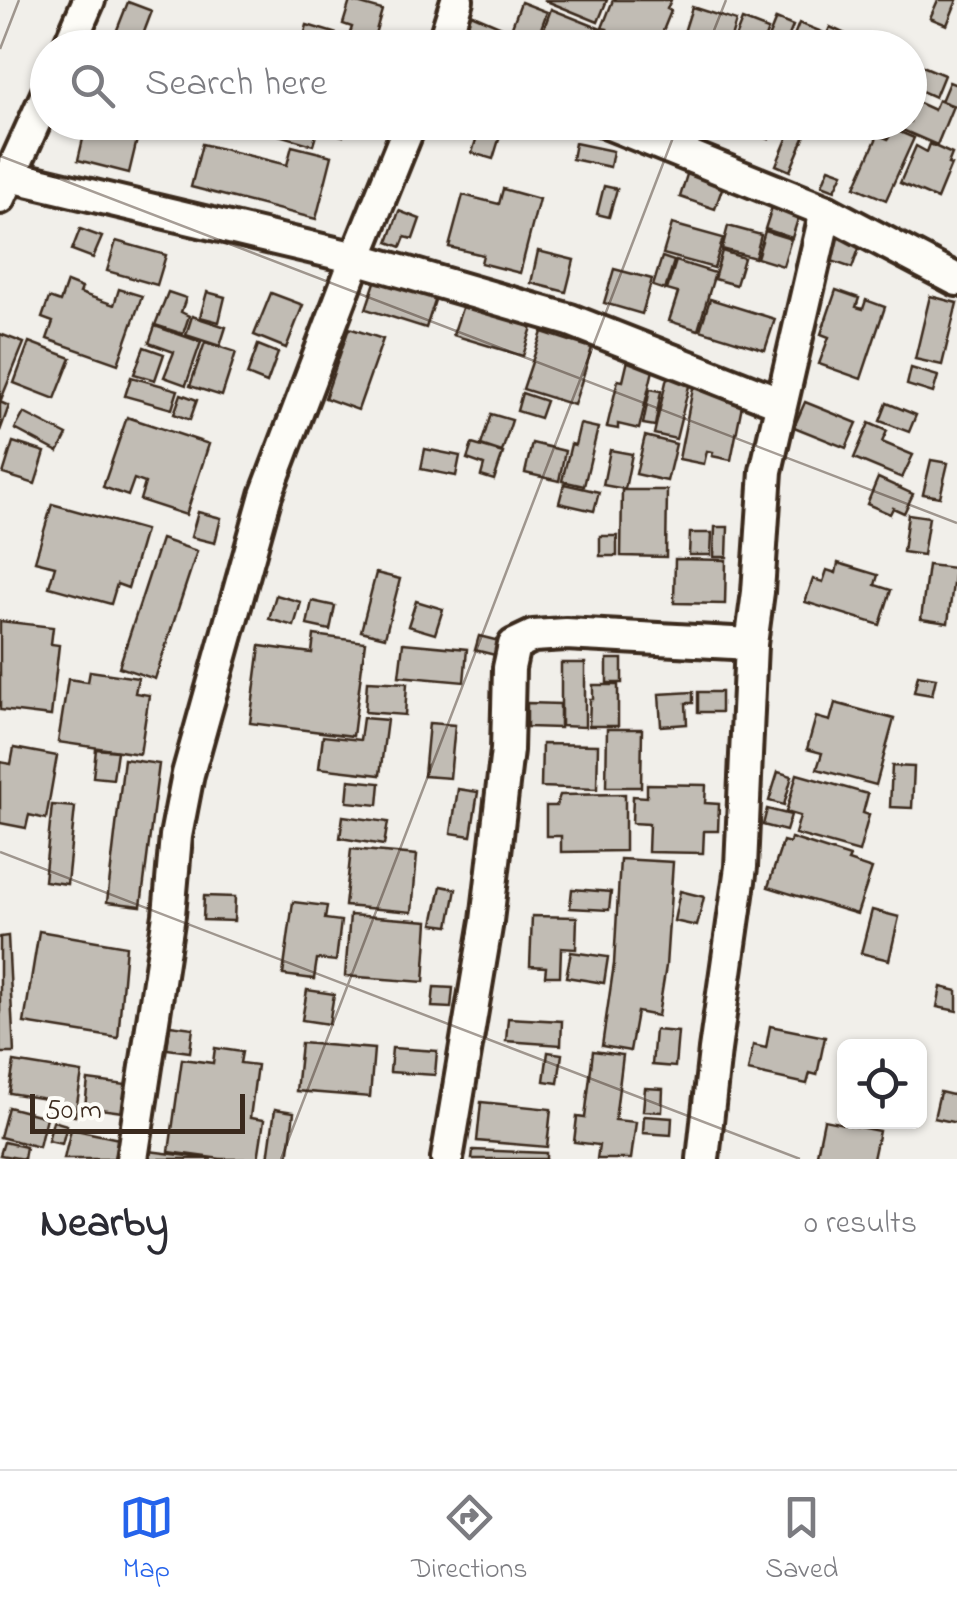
<!DOCTYPE html>
<html lang="en">
<head>
<meta charset="utf-8">
<style>
	body { margin:0; font-family:"Indie Flower",sans-serif; background:#f2f2f3; color:#2b2b33 }
	.controls { position:absolute; right:30px; bottom:30px; display:grid; overflow:hidden; border-radius:15px; box-shadow:0 2px 8px #0004 }
	.controls button { width:90px; height:90px; display:grid; place-items:center; padding:0; border:0; border-bottom:2px solid #e1e1e2; background:#fff; color:#2b2b33; font:50px sans-serif }
	.scale { position:absolute; left:30px; bottom:25px; width:215px; box-sizing:border-box; padding-left:10px; border:5px solid #3b2a1e; border-top:0; font-size:28px; line-height:35px; white-space:nowrap; color:#3b2a1e; -webkit-text-stroke:8px #fdfcf7; paint-order:stroke }
	.list { margin:0; padding:0; list-style:none }
	h2 { display:flex; justify-content:space-between; align-items:center; height:130px; margin:0; padding:0 40px; font-size:42px }
	h2 small { font-size:32px; font-weight:400; color:#7c7c81 }
	.icon { flex:none; width:55px; height:55px; fill:none; stroke:currentColor; stroke-width:2; stroke-linecap:round; stroke-linejoin:round }
	.map { position:relative; flex:none; width:957px; height:1159px; overflow:hidden }
	.search { position:absolute; background:#fff; box-shadow:0 2px 8px #0004; left:30px; right:30px; top:30px; height:110px; display:flex; align-items:center; gap:25px; box-sizing:border-box; padding:0 35px; border-radius:55px; color:#7c7c81; font-size:38px }
	.sheet { height:310px; background:#fff }
	nav { display:flex; justify-content:space-around; align-items:center; box-sizing:border-box; height:140px; border-top:2px solid #e1e1e2; background:#fff; font-size:28px; color:#7c7c81 }
	nav a { display:grid; justify-items:center; gap:5px }
	nav .on { color:#2563eb }
	.map>svg:first-child { display:block }
	.building { fill:#c1bcb4; stroke:#3b2a1e; stroke-width:2.5 }
	.lines { fill:none; stroke-linecap:round; stroke-linejoin:round }
	.minor-casing { stroke:#3b2a1e; stroke-width:38 }
	.minor { stroke:#fdfcf7; stroke-width:30 }
	.ticks { fill:none; stroke:#3b2a1e; stroke-width:2.5; stroke-opacity:0.45 }
</style>
</head>
<body>
<div class="map">
<svg width="957" height="1159" viewBox="0 0 957 1159">
	<rect width="100%" height="100%" fill="#f1efea"/>
	<filter id="ink" filterUnits="userSpaceOnUse"><feTurbulence type="fractalNoise" baseFrequency=".01" numOctaves="2"/><feDisplacementMap in="SourceGraphic" scale="20" xChannelSelector="R" yChannelSelector="G"/><feConvolveMatrix kernelMatrix="1 2 1 2 8 2 1 2 1" color-interpolation-filters="sRGB"/></filter>
	<g filter="url(#ink)">
		<g class="building">
			<polygon points="544,0 607,0 598,22"/>
			<polygon points="613,0 671,0 667,9 671,11 656,48 599,48 607,29 602,28"/>
			<polygon points="938,0 957,0 947,25 930,18"/>
			<polygon points="350,1 382,10 371,48 345,48 352,27 343,24"/>
			<polygon points="128,2 152,11 138,48 117,48 111,45"/>
			<polygon points="521,2 547,12 534,48 504,48"/>
			<polygon points="692,7 736,21 728,48 679,48"/>
			<polygon points="551,9 601,29 593,48 566,48 567,44 549,37 552,31 544,28"/>
			<polygon points="471,14 504,28 495,48 463,34"/>
			<polygon points="776,19 793,26 784,48 765,46"/>
			<polygon points="742,20 768,30 761,48 731,48"/>
			<polygon points="799,23 822,32 816,48 789,48"/>
			<polygon points="307,25 341,35 338,48 266,48 270,34 302,43"/>
			<polygon points="830,27 854,38 850,48 821,48"/>
			<polygon points="913,62 944,75 935,97 910,86 910,70"/>
			<polygon points="949,82 957,85 957,107 941,101"/>
			<polygon points="910,99 934,110 938,100 953,106 937,145 884,122 910,122"/>
			<polygon points="87,122 141,123 129,173 78,160"/>
			<polygon points="279,122 347,122 343,136 318,129 313,145 275,134"/>
			<polygon points="735,122 775,122 769,139 754,133 753,136 732,128"/>
			<polygon points="794,122 809,126 790,171 776,165"/>
			<polygon points="893,129 914,138 886,200 855,187 878,135 888,139"/>
			<polygon points="479,130 500,136 493,159 472,153"/>
			<polygon points="575,143 613,151 610,167 572,159"/>
			<polygon points="202,144 287,165 292,146 332,156 316,219 191,187"/>
			<polygon points="930,144 952,154 948,164 951,165 937,199 900,183 916,146 927,152"/>
			<polygon points="689,168 725,180 715,209 680,197"/>
			<polygon points="829,168 843,173 835,190 822,185"/>
			<polygon points="604,186 617,189 609,217 597,214"/>
			<polygon points="503,189 539,199 520,273 481,263 483,255 449,247 463,195 499,204"/>
			<polygon points="772,207 799,216 792,238 765,229"/>
			<polygon points="399,211 420,219 413,239 405,237 401,247 388,242"/>
			<polygon points="672,224 723,238 714,268 663,254"/>
			<polygon points="728,226 761,235 755,258 722,249"/>
			<polygon points="80,229 102,237 93,258 72,250"/>
			<polygon points="765,231 791,239 783,266 757,258"/>
			<polygon points="832,235 860,246 852,268 823,258"/>
			<polygon points="116,241 166,255 157,285 107,271"/>
			<polygon points="538,251 574,260 566,292 531,283"/>
			<polygon points="722,251 744,258 736,285 714,279"/>
			<polygon points="662,257 674,261 665,290 653,286"/>
			<polygon points="676,261 715,273 698,330 669,321 678,293 667,290"/>
			<polygon points="614,269 652,279 642,314 604,303"/>
			<polygon points="377,276 437,294 426,328 366,309"/>
			<polygon points="67,282 82,288 80,293 114,305 119,289 142,296 118,364 47,339 53,322 42,318 49,298 60,302"/>
			<polygon points="836,290 859,298 856,307 863,309 866,300 885,307 861,379 819,364 829,337 821,334"/>
			<polygon points="168,292 186,298 181,312 189,316 183,334 155,325"/>
			<polygon points="207,292 225,297 219,322 200,317"/>
			<polygon points="271,293 303,305 286,348 254,335"/>
			<polygon points="930,296 957,303 942,365 915,359"/>
			<polygon points="710,299 775,319 765,350 700,330"/>
			<polygon points="463,305 532,327 523,356 453,335"/>
			<polygon points="192,316 226,327 220,346 186,335"/>
			<polygon points="155,326 201,342 186,385 164,377 174,352 149,343"/>
			<polygon points="349,328 383,339 358,410 325,398"/>
			<polygon points="542,332 592,348 574,405 523,389"/>
			<polygon points="0,334 24,343 0,402 9,406 0,431"/>
			<polygon points="29,342 71,358 55,399 14,383"/>
			<polygon points="205,342 236,352 222,396 190,386"/>
			<polygon points="258,345 278,353 267,383 247,375"/>
			<polygon points="144,347 164,354 155,380 134,374"/>
			<polygon points="628,360 654,366 639,429 618,424 618,429 607,427 618,380 623,381"/>
			<polygon points="911,368 938,376 933,393 907,385"/>
			<polygon points="668,373 691,378 676,439 654,434"/>
			<polygon points="131,377 178,390 172,409 125,396"/>
			<polygon points="694,383 743,400 731,460 712,456 713,452 707,451 704,464 679,459"/>
			<polygon points="650,389 661,391 655,426 643,424"/>
			<polygon points="522,393 546,401 540,418 517,411"/>
			<polygon points="181,394 197,400 190,420 174,414"/>
			<polygon points="805,402 857,423 846,448 794,427"/>
			<polygon points="887,403 916,415 909,432 880,421"/>
			<polygon points="24,413 67,435 58,452 15,429"/>
			<polygon points="491,414 512,420 502,452 481,445"/>
			<polygon points="127,417 209,444 186,515 140,500 145,483 134,479 128,496 103,487"/>
			<polygon points="869,423 887,431 882,442 913,455 902,478 854,458"/>
			<polygon points="580,424 598,428 584,486 562,481 571,444 575,445"/>
			<polygon points="645,436 676,444 667,481 636,474"/>
			<polygon points="13,442 45,452 35,484 3,474"/>
			<polygon points="532,443 565,451 559,481 525,473"/>
			<polygon points="472,444 503,453 494,480 481,476 484,465 467,459"/>
			<polygon points="425,449 460,456 456,476 421,469"/>
			<polygon points="610,450 632,454 625,489 603,485"/>
			<polygon points="931,460 948,463 940,497 923,494"/>
			<polygon points="878,478 913,494 904,513 893,508 890,514 867,504"/>
			<polygon points="564,484 599,492 594,511 559,503"/>
			<polygon points="622,490 667,490 666,557 621,556"/>
			<polygon points="52,504 145,530 128,588 117,584 111,604 49,587 55,566 35,561"/>
			<polygon points="198,512 221,518 215,543 191,537"/>
			<polygon points="908,514 929,517 923,555 903,552"/>
			<polygon points="715,527 728,527 727,557 714,557"/>
			<polygon points="690,533 712,533 711,555 689,555"/>
			<rect x="600" y="536" width="17" height="20"/>
			<polygon points="161,539 197,551 155,679 119,667"/>
			<polygon points="675,559 726,560 725,604 674,603"/>
			<polygon points="838,563 878,575 875,585 891,590 880,625 805,602 813,579 823,582 827,570 836,573"/>
			<polygon points="928,565 955,568 948,623 921,619"/>
			<polygon points="376,573 400,579 385,637 361,631"/>
			<polygon points="276,595 301,602 294,626 269,619"/>
			<polygon points="312,601 335,606 330,630 307,625"/>
			<polygon points="416,601 443,609 435,634 408,626"/>
			<polygon points="0,621 53,627 51,644 59,645 51,716 0,710"/>
			<polygon points="314,635 365,642 353,736 250,723 260,646 312,653"/>
			<polygon points="479,636 499,641 495,655 475,650"/>
			<polygon points="403,643 467,649 464,682 399,676"/>
			<rect x="607" y="659" width="15" height="24"/>
			<polygon points="561,663 585,663 585,727 561,726"/>
			<polygon points="90,671 138,678 135,693 149,695 140,754 58,742 68,679 88,682"/>
			<polygon points="918,675 936,678 932,695 914,692"/>
			<polygon points="367,681 407,683 405,715 365,712"/>
			<polygon points="593,685 618,685 618,726 589,726 590,699 593,699"/>
			<polygon points="693,692 693,703 686,703 687,724 661,726 659,694"/>
			<rect x="698" y="692" width="23" height="20"/>
			<polygon points="527,703 560,704 560,728 527,727"/>
			<polygon points="835,703 894,719 876,785 817,769 822,753 807,749 816,717 830,721"/>
			<polygon points="363,718 387,720 380,775 319,768 323,736 360,740"/>
			<polygon points="429,723 455,725 450,778 424,776"/>
			<polygon points="607,729 642,729 641,787 606,787"/>
			<polygon points="542,744 598,745 597,789 541,787"/>
			<polygon points="14,748 57,756 46,819 29,815 26,828 0,823 0,762 11,764"/>
			<polygon points="96,749 117,751 113,779 93,777"/>
			<polygon points="124,759 159,764 141,906 107,902"/>
			<polygon points="892,766 914,767 912,808 890,807"/>
			<polygon points="778,772 792,776 784,805 769,801"/>
			<polygon points="797,774 868,794 863,813 869,815 859,852 795,834 800,816 786,812"/>
			<polygon points="349,780 380,783 378,805 347,802"/>
			<polygon points="647,784 706,785 705,803 719,804 718,831 704,831 703,853 648,852 649,824 632,823 633,796 647,797"/>
			<polygon points="458,789 478,792 471,836 451,833"/>
			<polygon points="625,794 625,851 561,852 561,836 546,836 546,806 556,806 560,795"/>
			<polygon points="52,805 75,807 67,884 44,881"/>
			<polygon points="767,809 791,815 786,831 763,825"/>
			<polygon points="343,816 388,822 384,845 340,838"/>
			<polygon points="791,838 850,857 848,861 872,869 857,914 768,887 783,841 790,843"/>
			<polygon points="351,849 417,855 412,912 345,906"/>
			<polygon points="620,859 673,862 666,966 658,1016 637,1012 630,1051 602,1046 614,964"/>
			<polygon points="441,886 456,889 449,926 433,924"/>
			<polygon points="572,889 611,892 609,910 570,908"/>
			<polygon points="680,891 704,897 697,926 674,921"/>
			<polygon points="204,896 235,897 234,921 203,920"/>
			<polygon points="293,902 327,906 325,919 341,921 336,961 317,959 314,979 283,975"/>
			<polygon points="872,910 899,917 889,960 861,953"/>
			<polygon points="350,915 428,921 424,982 345,976"/>
			<polygon points="532,916 577,917 576,949 561,948 560,976 545,976 546,967 530,966"/>
			<polygon points="39,931 126,946 118,1038 24,1023"/>
			<polygon points="8,936 14,1053 0,1053 0,937"/>
			<polygon points="571,952 608,957 604,983 566,977"/>
			<polygon points="434,987 453,988 451,1008 432,1007"/>
			<polygon points="941,987 957,991 957,1011 937,1007"/>
			<polygon points="307,990 334,994 329,1024 302,1020"/>
			<polygon points="508,1018 562,1021 561,1045 506,1041"/>
			<polygon points="170,1025 193,1028 190,1052 167,1049"/>
			<polygon points="770,1026 825,1037 817,1075 810,1073 807,1084 748,1071 753,1045 766,1048"/>
			<polygon points="655,1030 678,1032 675,1067 652,1065"/>
			<polygon points="301,1043 374,1049 370,1097 296,1091"/>
			<polygon points="215,1048 242,1052 240,1063 257,1065 250,1118 264,1120 258,1159 221,1159 169,1152 182,1059 213,1063"/>
			<polygon points="392,1048 437,1051 435,1075 390,1072"/>
			<polygon points="593,1051 623,1055 615,1120 636,1122 631,1159 597,1159 599,1145 574,1142 577,1117 585,1118"/>
			<polygon points="548,1052 562,1054 558,1083 544,1081"/>
			<polygon points="14,1062 82,1073 75,1116 44,1111 46,1099 9,1093"/>
			<polygon points="88,1080 134,1086 130,1113 85,1107"/>
			<polygon points="645,1088 663,1089 662,1112 643,1111"/>
			<polygon points="940,1092 957,1096 957,1123 934,1118"/>
			<polygon points="481,1102 551,1109 547,1147 477,1141"/>
			<polygon points="8,1107 46,1117 39,1147 0,1137"/>
			<polygon points="275,1109 294,1112 288,1159 268,1159"/>
			<polygon points="644,1116 672,1118 671,1135 643,1133"/>
			<polygon points="824,1120 879,1131 873,1159 816,1159"/>
			<polygon points="53,1121 67,1125 62,1144 48,1141"/>
			<polygon points="71,1129 119,1139 114,1159 64,1159"/>
			<polygon points="4,1142 26,1147 24,1159 0,1155"/>
			<polygon points="473,1150 546,1153 546,1159 472,1159"/>
			<polygon points="149,1151 212,1159 148,1159"/>
		</g>
		<g class="lines">
			<defs>
				<g id="minor">
					<polyline points="68,48 89,0"/>
					<polyline points="442,48 457,0"/>
					<polyline points="605,122 826,211 957,280"/>
					<polyline points="10,176 356,258 570,320 781,403"/>
					<polyline points="0,198 48,92"/>
					<polyline points="132,1159 169,915 176,836 188,774 266,495 356,258 411,122"/>
					<polyline points="447,1159 487,921 507,750 509,668 514,645 533,636 566,634 751,644"/>
					<polyline points="703,1159 715,1050 741,867 751,644 758,592 766,471 826,211"/>
				</g>
			</defs>
			<use href="#minor" class="minor-casing"/>
			<use href="#minor" class="minor"/>
		</g>
	</g>
	<path class="ticks" d="M707,48L726,0M0,49L19,0M0,156L957,523M0,852L800,1159M281,1159L679,122"/>
</svg>
<div class="controls">
<button><svg class="icon" aria-label="locate" viewBox="0 0 24 24"><circle cx="12" cy="12" r="6"/><path d="M12 2v4M12 18v4M2 12h4M18 12h4"/></svg></button>
</div>
<div class="scale">50 m</div>
<div class="search"><svg class="icon" aria-label="search" viewBox="0 0 24 24"><circle cx="10" cy="10" r="6"/><path d="M15 15l6 6"/></svg>Search here</div>
</div>
<section class="sheet">
<h2>Nearby<small>0 results</small></h2>
<ul class="list">
</ul>
</section>
<nav>
<a class="on"><svg class="icon" aria-label="map" viewBox="0 0 24 24"><path d="M3 6l6-2 6 2 6-2v14l-6 2-6-2-6 2zM9 4v14M15 6v14"/></svg>Map</a>
<a><svg class="icon" aria-label="directions" viewBox="0 0 24 24"><path d="M12 3l9 9-9 9-9-9zM9 14v-3h6M13 9l2 2-2 2"/></svg>Directions</a>
<a><svg class="icon" aria-label="saved" viewBox="0 0 24 24"><path d="M7 4h10v16l-5-4-5 4z"/></svg>Saved</a>
</nav>
</body>
</html>
